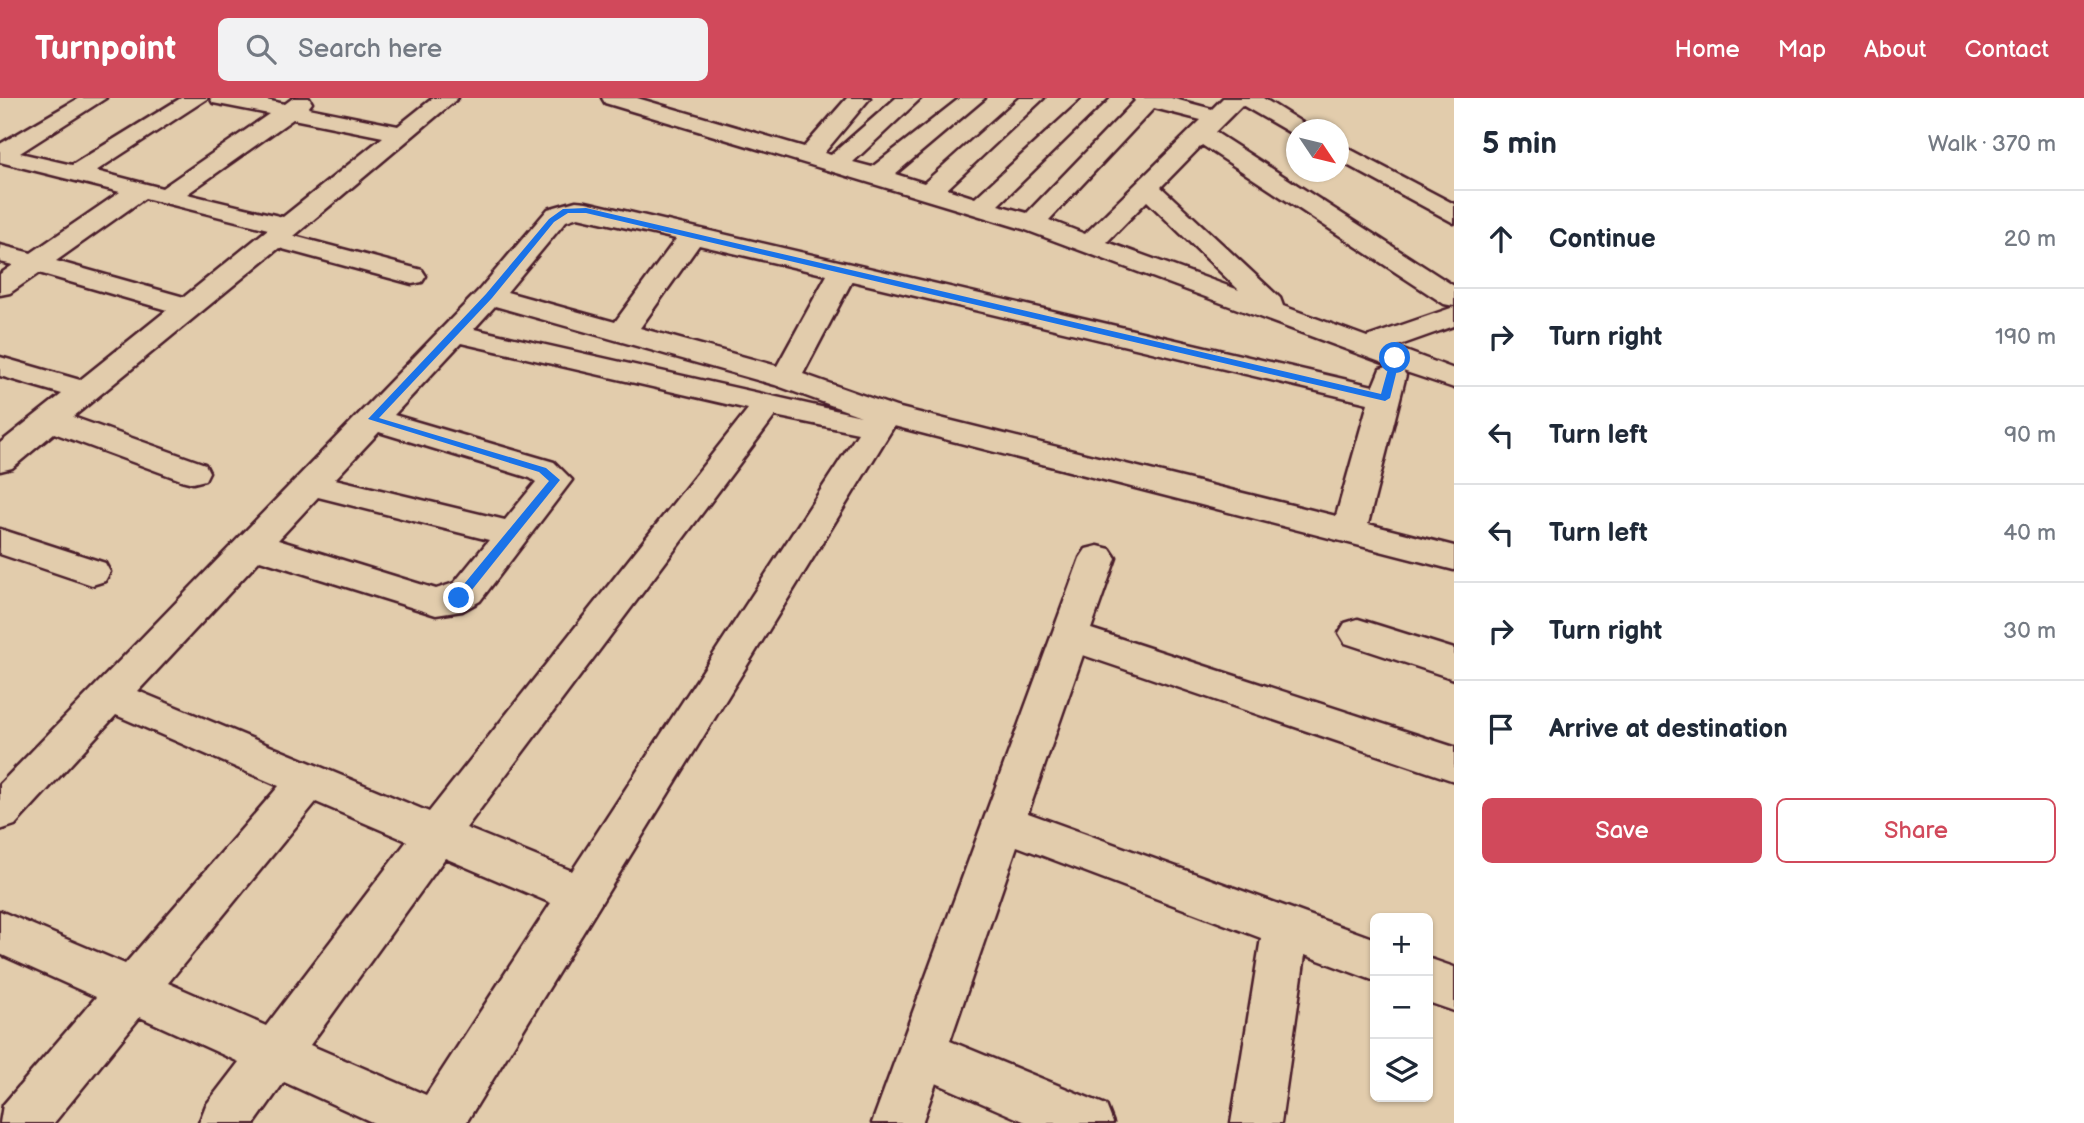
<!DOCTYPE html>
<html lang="en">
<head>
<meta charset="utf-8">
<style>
	body { margin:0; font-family:"Balsamiq Sans",sans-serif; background:#f2f2f3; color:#1f2937 }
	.controls { position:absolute; right:21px; bottom:21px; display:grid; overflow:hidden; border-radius:10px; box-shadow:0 2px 5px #0004 }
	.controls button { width:63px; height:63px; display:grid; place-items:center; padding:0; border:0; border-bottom:2px solid #e0e1e3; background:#fff; color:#1f2937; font:35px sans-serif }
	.compass { position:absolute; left:1286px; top:21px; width:63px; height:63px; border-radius:50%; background:#fff; box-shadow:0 2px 5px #0004; rotate:125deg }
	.stop { position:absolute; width:21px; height:21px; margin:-16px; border:5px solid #1a73e8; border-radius:50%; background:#fff }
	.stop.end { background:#1a73e8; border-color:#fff; box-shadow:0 2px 7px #0008 }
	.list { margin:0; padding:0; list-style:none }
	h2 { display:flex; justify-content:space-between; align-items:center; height:91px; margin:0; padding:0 28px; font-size:30px }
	h2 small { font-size:23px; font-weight:400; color:#747a83 }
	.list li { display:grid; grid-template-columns:46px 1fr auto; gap:21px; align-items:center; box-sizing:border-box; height:98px; padding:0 28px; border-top:2px solid #e0e1e3 }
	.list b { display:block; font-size:26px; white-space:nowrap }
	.list em { font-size:23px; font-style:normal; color:#747a83 }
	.actions { display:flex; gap:14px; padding:21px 28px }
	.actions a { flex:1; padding:16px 0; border:2px solid #d1495b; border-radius:10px; text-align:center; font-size:24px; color:#d1495b }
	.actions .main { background:#d1495b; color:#fff }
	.icon { flex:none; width:38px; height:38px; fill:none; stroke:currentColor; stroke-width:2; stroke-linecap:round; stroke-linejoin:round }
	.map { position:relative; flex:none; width:1454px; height:1025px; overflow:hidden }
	header { display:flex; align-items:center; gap:42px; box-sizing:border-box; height:98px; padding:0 35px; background:#d1495b; color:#fff }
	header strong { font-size:33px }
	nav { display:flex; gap:38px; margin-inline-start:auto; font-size:24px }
	.search { width:490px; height:63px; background:#f2f2f3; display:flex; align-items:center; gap:18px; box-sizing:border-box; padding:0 24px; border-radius:10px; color:#747a83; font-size:26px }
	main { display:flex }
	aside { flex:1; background:#fff }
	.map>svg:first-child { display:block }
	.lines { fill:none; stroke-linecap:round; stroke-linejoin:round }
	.street-casing { stroke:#4a1f2b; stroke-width:5 }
	.street { fill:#e2ccac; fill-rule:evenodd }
	.route { fill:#1a73e8 }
</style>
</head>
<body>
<header>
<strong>Turnpoint</strong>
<div class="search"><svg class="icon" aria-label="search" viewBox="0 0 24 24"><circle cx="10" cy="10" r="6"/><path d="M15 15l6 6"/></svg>Search here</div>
<nav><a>Home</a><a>Map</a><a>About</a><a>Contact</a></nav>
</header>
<main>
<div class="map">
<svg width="1454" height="1025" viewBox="0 0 1454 1025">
	<rect width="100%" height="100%" fill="#e2ccac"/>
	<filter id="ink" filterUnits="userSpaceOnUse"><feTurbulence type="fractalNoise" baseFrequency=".0143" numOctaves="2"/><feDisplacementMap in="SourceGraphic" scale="14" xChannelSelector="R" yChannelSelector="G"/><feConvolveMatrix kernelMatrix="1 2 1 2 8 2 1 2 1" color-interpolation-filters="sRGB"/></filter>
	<g filter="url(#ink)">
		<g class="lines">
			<defs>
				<g id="street">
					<path d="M79,0H106L20,55L72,67L181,0H208L96,73L162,90L269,16L213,5L210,0H256L285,6L293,0H309L312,5L308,10L398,28L433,0H458L294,138L422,172L426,178L422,184L412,186L279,150L73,319L205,366L209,374L205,382L193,385L181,382L54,335L12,370L0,373V345L62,296L0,278V259L80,282L167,212L39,175L10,195L0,197V176L13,167L0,164V147L31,155L120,94L0,64V46ZM293,21L383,39L283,119L187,96ZM145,100L268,131L184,199L56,163Z"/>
					<path d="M602,0H637L804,49L847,0H870L824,55L831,57L896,0H921L853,64L872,69L960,0H985L895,76L924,85L1019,0H1044L947,91L975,100L1084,0H1108L998,107L1027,115L1135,3L1133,0H1171L1212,11L1223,0H1263L1314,32H1296V38L1294,37L1242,7L1215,34L1454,188V208L1444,206L1202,47L1161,89L1280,200L1283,208L1367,239L1454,209V228L1395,249L1454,271V290L1403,273L1406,277L1368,426L1454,448V472L894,328L466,1025H374L284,984L255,1025H199L206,1007L239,964L140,919L54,1025H0L3,1007L96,899L0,856V813L125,866L279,688L116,617L15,727L0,732V686L479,192L548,111L576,103L586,104L1373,288L1380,271L1391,268L1023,131L605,5ZM1154,10L1201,22L1085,136L1049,122ZM1147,103L1239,192L1107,144ZM578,119L676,141L615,224L507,194L566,123ZM699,147L827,177L777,268L640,230ZM852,183L1368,305L1336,418L896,309L803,276ZM495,208L775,287L861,318L474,231ZM461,245L748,311L429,714L138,593L260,462L436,517L462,513L480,503L572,382L554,364L394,317ZM775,318L858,335L572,773L466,730ZM379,334L530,380L536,384L505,422L335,381ZM318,399L489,442L454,485L436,491L278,442ZM316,704L407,743L266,928L168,885ZM445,760L551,805L426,997L310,947Z"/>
					<polygon points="1338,45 1454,106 1454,125 1338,62"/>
					<polygon points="0,431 105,465 110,474 105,483 92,487 0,456"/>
					<polygon points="1098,448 1110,451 1116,460 1091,531 1454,649 1454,683 1083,557 1028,715 1375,841 1375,883 1305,857 1281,1025 1231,1025 1261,840 1017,748 950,943 1106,1007 1113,1025 1028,1025 936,985 922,1025 872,1025 1080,460 1086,451"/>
					<polygon points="1358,521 1454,551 1454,581 1345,545 1339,535 1345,525"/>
					<polygon points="1428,860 1454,869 1454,913 1428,904"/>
				</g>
			</defs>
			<use href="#street" class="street-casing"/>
			<use href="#street" class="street"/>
		</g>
	</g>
	<polygon class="route" points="586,110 1381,296 1391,260 1395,257 1400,260 1390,300 1385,303 586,115 568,115 554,124 492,200 379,320 546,370 560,382 463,503 455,503 455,497 549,383 539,374 368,321 486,196 549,121 563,111"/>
</svg>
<div class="controls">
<button>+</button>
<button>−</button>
<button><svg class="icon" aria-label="layers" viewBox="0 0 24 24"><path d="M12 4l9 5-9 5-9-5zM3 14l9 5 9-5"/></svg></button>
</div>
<svg class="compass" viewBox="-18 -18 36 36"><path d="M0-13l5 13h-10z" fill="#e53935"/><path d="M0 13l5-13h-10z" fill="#747a83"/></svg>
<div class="stop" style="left:1395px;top:260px"></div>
<div class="stop end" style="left:459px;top:500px"></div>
</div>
<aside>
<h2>5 min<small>Walk · 370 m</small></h2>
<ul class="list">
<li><svg class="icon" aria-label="ahead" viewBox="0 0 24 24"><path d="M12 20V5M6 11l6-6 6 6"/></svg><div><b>Continue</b></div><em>20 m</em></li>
<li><svg class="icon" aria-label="right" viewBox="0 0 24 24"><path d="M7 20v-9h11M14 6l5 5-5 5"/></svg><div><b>Turn right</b></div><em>190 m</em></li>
<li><svg class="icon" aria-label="left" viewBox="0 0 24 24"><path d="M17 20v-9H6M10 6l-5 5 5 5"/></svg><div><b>Turn left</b></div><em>90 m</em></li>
<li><svg class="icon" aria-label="left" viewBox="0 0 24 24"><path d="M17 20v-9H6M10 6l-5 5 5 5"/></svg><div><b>Turn left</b></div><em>40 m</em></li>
<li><svg class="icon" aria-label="right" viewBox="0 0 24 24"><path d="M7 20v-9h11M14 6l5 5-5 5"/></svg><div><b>Turn right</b></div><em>30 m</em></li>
<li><svg class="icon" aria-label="arrive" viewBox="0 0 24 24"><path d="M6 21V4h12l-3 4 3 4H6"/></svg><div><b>Arrive at destination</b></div></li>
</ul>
<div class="actions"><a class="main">Save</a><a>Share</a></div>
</aside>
</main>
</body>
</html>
